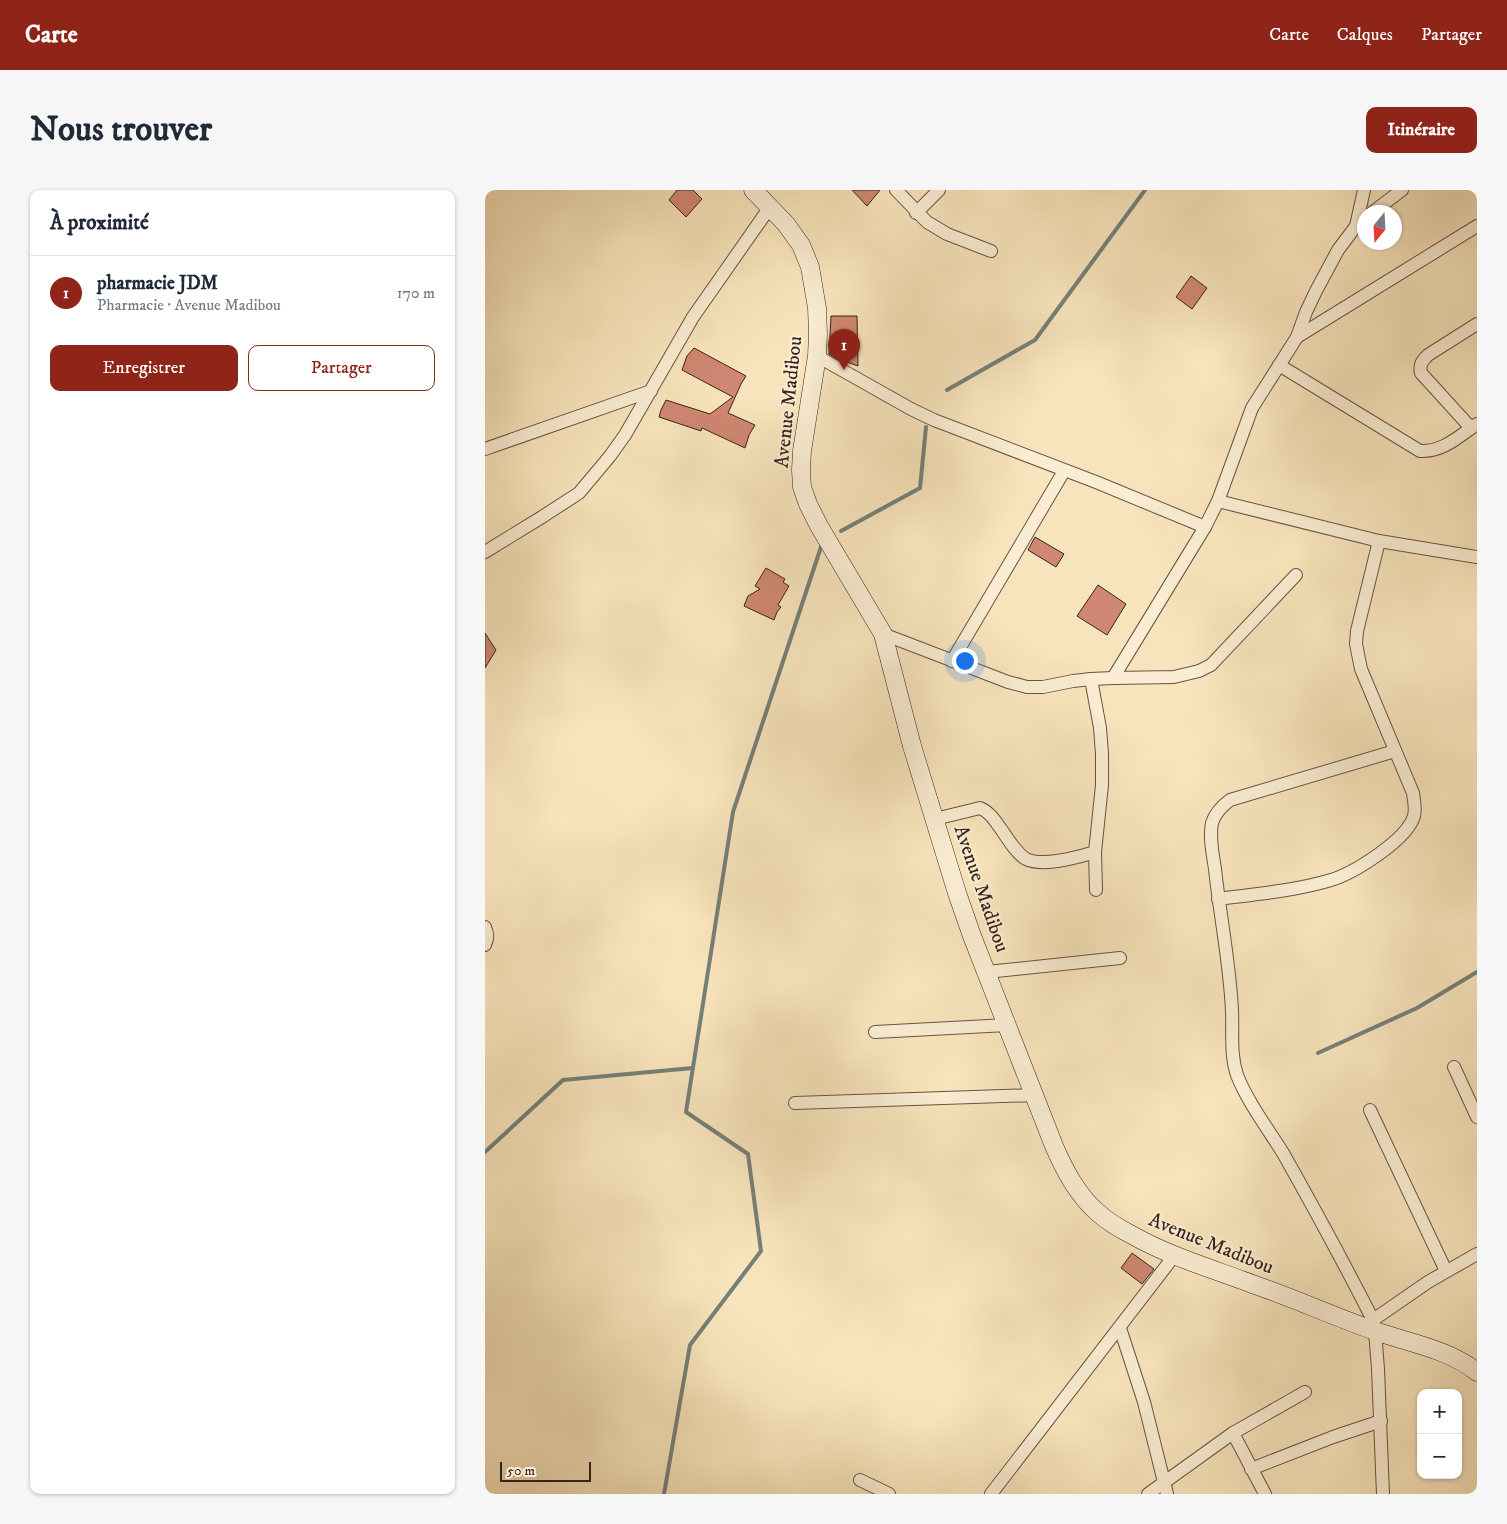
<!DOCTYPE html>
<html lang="fr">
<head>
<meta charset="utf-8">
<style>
	body { margin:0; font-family:"IM FELL DW Pica",serif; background:#f6f6f7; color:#1f2937 }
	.controls { position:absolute; right:15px; bottom:15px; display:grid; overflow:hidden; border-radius:10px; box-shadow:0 1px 4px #0004 }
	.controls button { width:45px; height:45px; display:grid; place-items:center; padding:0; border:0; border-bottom:1px solid #e0e1e3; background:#fff; color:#1f2937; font:25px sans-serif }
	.compass { position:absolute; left:872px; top:15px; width:45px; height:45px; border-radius:50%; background:#fff; box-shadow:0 1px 4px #0004; rotate:198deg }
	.scale { position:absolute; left:15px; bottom:12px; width:91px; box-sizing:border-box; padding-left:5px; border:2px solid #37241b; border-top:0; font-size:14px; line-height:18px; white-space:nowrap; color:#37241b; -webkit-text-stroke:4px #faedd3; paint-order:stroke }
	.you { position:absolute; left:479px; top:470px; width:18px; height:18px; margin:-12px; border:4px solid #fff; border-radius:50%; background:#1a73e8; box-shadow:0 0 0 8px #1a73e833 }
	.badge { display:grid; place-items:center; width:32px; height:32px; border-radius:50%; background:#8f2418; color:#fff; font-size:16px; font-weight:700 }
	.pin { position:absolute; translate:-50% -41px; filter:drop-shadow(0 1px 2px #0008) }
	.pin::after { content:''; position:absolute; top:26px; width:18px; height:15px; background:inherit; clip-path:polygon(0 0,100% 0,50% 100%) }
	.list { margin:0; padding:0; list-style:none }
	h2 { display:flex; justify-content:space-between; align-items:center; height:65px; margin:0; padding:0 20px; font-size:21px }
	h2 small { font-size:16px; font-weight:400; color:#747a83 }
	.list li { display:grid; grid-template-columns:32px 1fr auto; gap:15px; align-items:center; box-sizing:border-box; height:75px; padding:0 20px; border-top:1px solid #e0e1e3 }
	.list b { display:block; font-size:19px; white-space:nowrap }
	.list p { margin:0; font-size:16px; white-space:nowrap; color:#747a83 }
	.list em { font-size:16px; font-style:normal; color:#747a83 }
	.actions { display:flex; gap:10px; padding:15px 20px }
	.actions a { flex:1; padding:11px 0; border:1px solid #8f2418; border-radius:10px; text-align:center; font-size:18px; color:#8f2418 }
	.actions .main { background:#8f2418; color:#fff }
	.map { position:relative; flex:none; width:992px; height:1304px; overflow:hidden; border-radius:10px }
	header { display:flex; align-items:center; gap:30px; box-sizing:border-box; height:70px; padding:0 25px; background:#8f2418; color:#fff }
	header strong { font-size:24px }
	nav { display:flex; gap:28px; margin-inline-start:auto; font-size:18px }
	.intro { display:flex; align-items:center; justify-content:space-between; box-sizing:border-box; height:120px; padding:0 30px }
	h1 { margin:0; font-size:35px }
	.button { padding:12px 22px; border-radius:10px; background:#8f2418; color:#fff; font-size:18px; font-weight:700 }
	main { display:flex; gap:30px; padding:0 30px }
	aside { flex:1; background:#fff; border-radius:10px; box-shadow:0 1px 4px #0004 }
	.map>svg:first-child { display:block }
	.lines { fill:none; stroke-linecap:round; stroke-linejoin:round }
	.stream { stroke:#758079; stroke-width:4 }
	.building { fill:#d08773; stroke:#37241b }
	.street-casing { stroke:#675443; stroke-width:14 }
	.secondary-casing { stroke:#37241b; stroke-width:19 }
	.street { stroke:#faedd3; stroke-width:12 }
	.secondary { stroke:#faedd3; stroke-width:18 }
	.labels { text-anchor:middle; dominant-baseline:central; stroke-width:4; stroke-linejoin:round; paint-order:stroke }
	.street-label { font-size:20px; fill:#37241b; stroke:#faedd3 }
</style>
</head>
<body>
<header>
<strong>Carte</strong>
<nav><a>Carte</a><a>Calques</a><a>Partager</a></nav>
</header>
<div class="intro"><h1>Nous trouver</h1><a class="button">Itinéraire</a></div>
<main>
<aside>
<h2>À proximité<small></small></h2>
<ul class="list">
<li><span class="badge">1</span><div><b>pharmacie JDM</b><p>Pharmacie · Avenue Madibou</p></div><em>170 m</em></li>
</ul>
<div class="actions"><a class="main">Enregistrer</a><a>Partager</a></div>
</aside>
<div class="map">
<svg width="992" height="1304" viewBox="0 0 992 1304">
	<rect width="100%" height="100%" fill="#f8e4bc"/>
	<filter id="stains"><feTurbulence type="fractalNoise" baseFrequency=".004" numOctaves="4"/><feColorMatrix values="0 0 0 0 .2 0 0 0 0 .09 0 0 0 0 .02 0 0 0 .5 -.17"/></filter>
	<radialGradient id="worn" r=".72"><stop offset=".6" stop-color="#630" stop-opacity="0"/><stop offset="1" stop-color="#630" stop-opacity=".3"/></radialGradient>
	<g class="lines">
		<g class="stream">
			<polyline points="462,200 550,150 660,0"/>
			<polyline points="356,341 435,298 441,237"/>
			<polyline points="833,863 932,818 992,782"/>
			<polyline points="0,962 78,890 208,878"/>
			<polyline points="179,1304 205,1155 276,1061 263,964 201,922 248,622 336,357"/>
		</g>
	</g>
	<g class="building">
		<polygon points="192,0 208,0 217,9 201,27 184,10"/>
		<polygon points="367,0 395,0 382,16"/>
		<polygon points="706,86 722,98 707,119 691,107"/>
		<polygon points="346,126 372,126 373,176 353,169 344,164"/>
		<polygon points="209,158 261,186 256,194 243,223 270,235 264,245 260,258 217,238 216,241 174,227 176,220 181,210 225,224 248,207 197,180 202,166"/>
		<polygon points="550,347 579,364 571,377 543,360"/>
		<polygon points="281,378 300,389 298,392 304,396 293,415 296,417 292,422 289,430 259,416 263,406 275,399 270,396"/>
		<polygon points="613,395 641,414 622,445 592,426"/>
		<polygon points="0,443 11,460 0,478"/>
		<polygon points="647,1063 669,1079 657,1094 636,1078"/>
	</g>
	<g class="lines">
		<defs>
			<g id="street">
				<polyline points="411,0 442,32 462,44 506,61"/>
				<polyline points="888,22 917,0"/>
				<polyline points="431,23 454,0"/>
				<polyline points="812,147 992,36"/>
				<polyline points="332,166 426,219 449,230 611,292 720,337"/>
				<path d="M794,175L935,261C958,262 973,247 992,234"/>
				<path d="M986,238L936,183C934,175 937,171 943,165L992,134"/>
				<polyline points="0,259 166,201"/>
				<polyline points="733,311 894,351 992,367"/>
				<polyline points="0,362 57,327 94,303 125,266 140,245 208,127 285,17"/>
				<polyline points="398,444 523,492 542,497 558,497 588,491 606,489 628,488 689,487 714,481 726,475 811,385"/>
				<polyline points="467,471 579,281"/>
				<polyline points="628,488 720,337 733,311 767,218 812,147 821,122 831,101 853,60 871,36 879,0"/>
				<polyline points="606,489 615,538 617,564 617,595 610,662 611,700"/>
				<path d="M450,629L495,618C505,622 510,631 516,639C523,649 531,663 541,669C557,677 594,667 610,662"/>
				<path d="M733,709C771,704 809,701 846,690C869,683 922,650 929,626C931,618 929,611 928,603L876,479L871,454L872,441L894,351"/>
				<path d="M0,737C3,744 3,748 0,755"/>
				<polyline points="502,782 635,768"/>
				<polyline points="390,842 522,835"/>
				<polyline points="969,877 992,927"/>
				<polyline points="310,913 550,905"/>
				<polyline points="885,920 961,1081"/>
				<polyline points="888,1130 943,1092 992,1064"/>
				<polyline points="635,1138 659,1212 682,1304"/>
				<polyline points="748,1243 780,1304"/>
				<polyline points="766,1279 848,1247 896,1231"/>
				<polyline points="375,1290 404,1304"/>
				<polyline points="506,1304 689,1066"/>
				<polyline points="663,1304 748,1243 820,1202"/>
				<path d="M898,1304L893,1179L890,1141L888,1130C859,1073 829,1018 798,963C783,939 762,911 752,885C745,864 748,843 747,821C745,774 735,726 730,679C728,665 724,648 727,633C730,623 737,616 745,610L910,561"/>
			</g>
			<path id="secondary" d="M268,0L301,34L316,55L325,77L332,118L333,144L332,166L317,261L316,280L317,297L323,314L334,336L398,444L427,556L472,703L487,746L569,956C580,981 592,1004 612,1022C622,1031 635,1039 647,1045C686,1067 728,1079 770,1095C811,1109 850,1127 890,1141C925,1153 963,1159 992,1182"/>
		</defs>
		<use href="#street" class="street-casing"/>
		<use href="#secondary" class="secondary-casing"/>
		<use href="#street" class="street"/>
		<use href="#secondary" class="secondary"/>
	</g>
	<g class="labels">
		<g class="street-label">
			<text transform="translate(304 212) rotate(-84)">Avenue Madibou</text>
			<text transform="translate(496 699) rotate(71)">Avenue Madibou</text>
			<text transform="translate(726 1054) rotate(22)">Avenue Madibou</text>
		</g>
	</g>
	<rect width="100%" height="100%" filter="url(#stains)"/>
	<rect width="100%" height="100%" fill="url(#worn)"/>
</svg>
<div class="controls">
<button>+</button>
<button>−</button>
</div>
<svg class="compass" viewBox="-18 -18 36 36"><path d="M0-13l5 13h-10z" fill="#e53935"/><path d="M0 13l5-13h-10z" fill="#747a83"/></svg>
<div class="scale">50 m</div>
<div class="you"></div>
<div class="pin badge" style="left:359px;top:180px">1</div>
</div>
</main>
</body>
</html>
